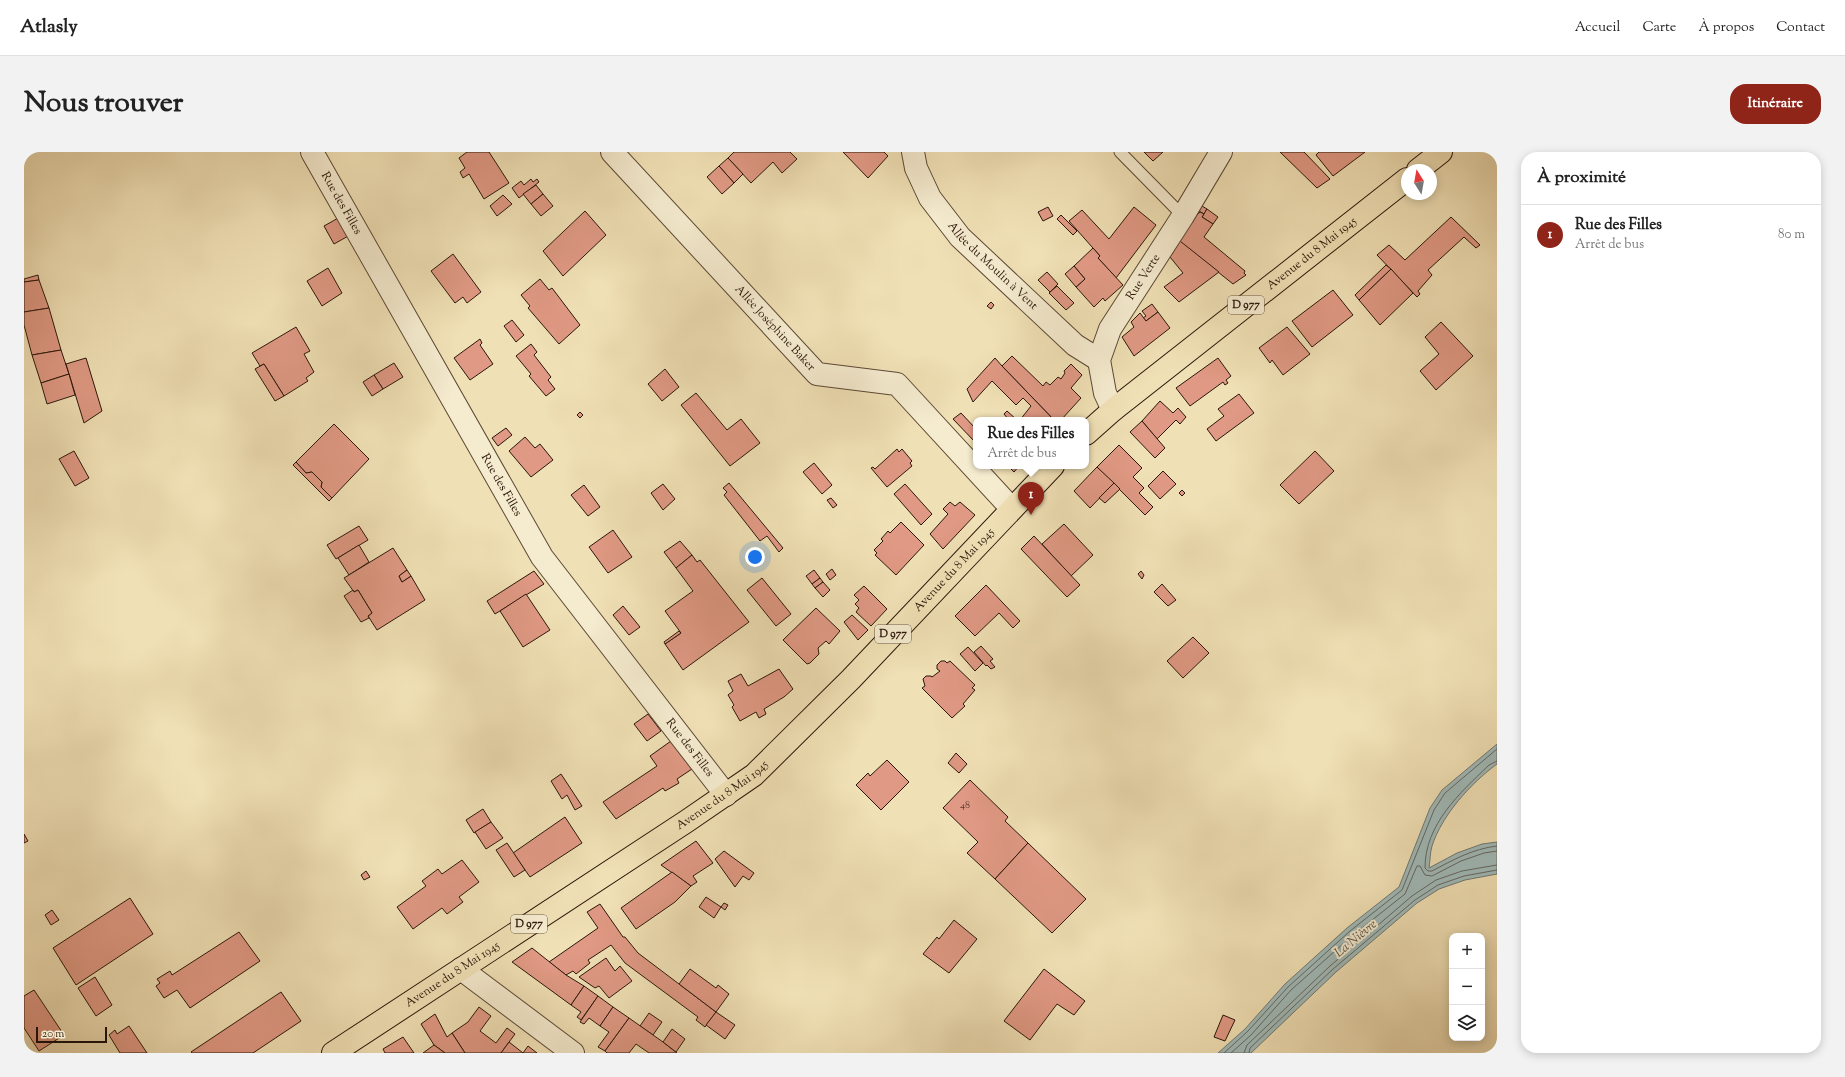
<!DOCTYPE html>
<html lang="fr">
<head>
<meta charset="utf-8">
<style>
	body { margin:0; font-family:"Sorts Mill Goudy",serif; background:#f2f2f2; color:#222 }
	.controls { position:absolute; right:12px; bottom:12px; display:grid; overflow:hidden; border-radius:8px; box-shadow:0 2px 10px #0003 }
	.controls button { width:36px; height:36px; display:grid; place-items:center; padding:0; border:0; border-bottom:1px solid #e0e0e0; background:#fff; color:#222; font:20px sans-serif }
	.compass { position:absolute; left:1377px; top:12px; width:36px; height:36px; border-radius:50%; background:#fff; box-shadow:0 2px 10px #0003; rotate:349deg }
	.scale { position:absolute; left:12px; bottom:10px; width:71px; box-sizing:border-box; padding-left:4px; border:2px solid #2b170a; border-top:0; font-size:11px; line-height:14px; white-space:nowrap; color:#2b170a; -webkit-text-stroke:3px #f5ebcf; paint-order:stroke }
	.you { position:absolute; left:731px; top:405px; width:14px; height:14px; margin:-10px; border:3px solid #fff; border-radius:50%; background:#1a73e8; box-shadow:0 0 0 6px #1a73e833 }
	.badge { display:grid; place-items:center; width:26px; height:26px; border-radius:50%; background:#8f2418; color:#fff; font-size:13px; font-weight:700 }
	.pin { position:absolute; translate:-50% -33px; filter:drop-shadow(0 1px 2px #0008) }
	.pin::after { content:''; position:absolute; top:21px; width:14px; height:12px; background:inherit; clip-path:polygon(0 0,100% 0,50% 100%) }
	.popup { position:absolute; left:949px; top:265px; width:116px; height:52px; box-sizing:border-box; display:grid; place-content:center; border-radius:8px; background:#fff; filter:drop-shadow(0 1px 3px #0005); font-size:13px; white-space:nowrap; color:#767676 }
	.popup b { font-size:15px; color:#222 }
	.popup::after { content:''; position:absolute; left:50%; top:100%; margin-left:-8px; border:8px solid transparent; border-top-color:#fff }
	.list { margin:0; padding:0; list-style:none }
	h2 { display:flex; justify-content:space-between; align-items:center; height:52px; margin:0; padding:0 16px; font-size:17px }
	h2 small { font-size:13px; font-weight:400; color:#767676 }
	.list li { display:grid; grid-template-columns:26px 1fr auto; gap:12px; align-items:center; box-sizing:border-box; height:60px; padding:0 16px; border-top:1px solid #e0e0e0 }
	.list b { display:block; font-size:15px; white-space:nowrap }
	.list p { margin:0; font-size:13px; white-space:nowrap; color:#767676 }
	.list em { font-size:13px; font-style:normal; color:#767676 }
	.icon { flex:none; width:22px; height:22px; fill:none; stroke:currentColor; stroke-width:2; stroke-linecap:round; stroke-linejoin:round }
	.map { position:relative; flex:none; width:1473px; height:901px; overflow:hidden; border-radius:16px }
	header { display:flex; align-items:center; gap:24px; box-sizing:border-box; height:56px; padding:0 20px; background:#fff; border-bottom:1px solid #e0e0e0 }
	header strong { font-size:19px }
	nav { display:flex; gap:22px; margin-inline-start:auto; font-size:14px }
	.intro { display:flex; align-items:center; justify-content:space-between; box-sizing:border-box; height:96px; padding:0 24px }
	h1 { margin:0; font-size:28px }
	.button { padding:10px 18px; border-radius:16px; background:#8f2418; color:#fff; font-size:14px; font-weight:700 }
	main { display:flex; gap:24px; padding:0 24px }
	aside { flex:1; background:#fff; border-radius:16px; box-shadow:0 2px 10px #0003 }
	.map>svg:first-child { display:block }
	.water { fill:#a0bab9; stroke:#717973 }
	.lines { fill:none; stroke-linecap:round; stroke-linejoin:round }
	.shore { stroke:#666862; stroke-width:1 }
	.building { fill:#e09984; stroke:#2b170a }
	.lane-casing { stroke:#5c4935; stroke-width:13 }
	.street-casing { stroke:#5c4935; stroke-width:24 }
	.primary-casing { stroke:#2b170a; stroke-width:24 }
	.lane { stroke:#f5ebcf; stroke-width:11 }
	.street { stroke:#f5ebcf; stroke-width:22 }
	.primary { stroke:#f0e0b5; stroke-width:22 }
	.labels { text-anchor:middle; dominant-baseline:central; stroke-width:4; stroke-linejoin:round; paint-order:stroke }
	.number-label { font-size:10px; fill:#583828 }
	.shield { fill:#f5ebcf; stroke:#685745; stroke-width:1 }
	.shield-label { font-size:11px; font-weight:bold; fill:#2b170a }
	.street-label { font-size:12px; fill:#2b170a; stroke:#f5ebcf }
	.water-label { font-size:13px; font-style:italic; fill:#545047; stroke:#f5ebcf }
</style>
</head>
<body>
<header>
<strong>Atlasly</strong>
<nav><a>Accueil</a><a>Carte</a><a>À propos</a><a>Contact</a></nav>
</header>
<div class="intro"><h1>Nous trouver</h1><a class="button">Itinéraire</a></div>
<main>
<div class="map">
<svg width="1473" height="901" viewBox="0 0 1473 901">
	<rect width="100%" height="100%" fill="#f0e0b5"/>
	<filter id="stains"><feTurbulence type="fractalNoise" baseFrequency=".005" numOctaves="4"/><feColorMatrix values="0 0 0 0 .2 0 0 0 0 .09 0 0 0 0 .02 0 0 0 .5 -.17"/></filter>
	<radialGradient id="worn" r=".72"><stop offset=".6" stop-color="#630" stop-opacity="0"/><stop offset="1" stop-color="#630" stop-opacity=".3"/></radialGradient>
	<path class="water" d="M1473,592V612C1447,631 1418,663 1408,694C1406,701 1406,709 1405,716L1433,701L1458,692L1473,690V722L1441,728L1415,737L1393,751L1312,820L1227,901H1194L1221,877L1261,832L1323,776L1375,735L1406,656L1418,638Z"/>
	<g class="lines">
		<g class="shore">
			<path d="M1473,609L1465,613C1436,641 1401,672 1401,716L1404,719H1408C1429,708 1448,697 1473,694"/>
			<polyline points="1200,901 1224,879 1264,835 1326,779 1378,738 1410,658 1421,641 1473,597"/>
			<polyline points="1207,901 1227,883 1267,838 1329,783 1381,742 1393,714 1396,714 1401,723 1408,724 1437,709 1460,701 1473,699"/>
			<polyline points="1220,901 1223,893 1306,814 1388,744 1412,728 1438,719 1473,713"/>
			<polyline points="1225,901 1226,896 1309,817 1391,748 1414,733 1440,724 1473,718"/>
		</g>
	</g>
	<g class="building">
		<polygon points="443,0 465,0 485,31 460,47 445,22 439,26 436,20 441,16 435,6"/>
		<polygon points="710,0 766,0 773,7 758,21 749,10 727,31 704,6"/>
		<polygon points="819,0 860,0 864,4 844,26"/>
		<polygon points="1120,0 1139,0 1129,9"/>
		<polygon points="1256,0 1280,0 1306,27 1293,36"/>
		<polygon points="1295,0 1341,0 1309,24 1292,3"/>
		<polygon points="704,6 719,22 710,31 695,14"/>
		<polygon points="695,14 710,31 698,42 683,25"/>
		<polygon points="507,27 509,30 513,27 515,30 495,46 488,36 497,29 500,33"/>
		<polygon points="512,33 519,42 507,52 499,42"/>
		<polygon points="519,42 529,54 517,64 507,52"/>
		<polygon points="479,43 488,52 473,64 466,54"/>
		<polygon points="1178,54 1183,57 1180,62 1175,59"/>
		<polygon points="1024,55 1029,64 1019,69 1014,60"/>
		<polygon points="1110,55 1132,73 1092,126 1074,106 1076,104 1045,69 1058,58 1085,87"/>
		<polygon points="1183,57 1194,65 1189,72 1178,65"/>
		<polygon points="561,59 582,83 539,124 519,99"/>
		<polygon points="1176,60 1180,62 1178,65 1189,72 1180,85 1221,119 1220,121 1222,123 1209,132 1154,88 1172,62 1173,63"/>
		<polygon points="1037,63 1053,79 1049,83 1033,67"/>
		<polygon points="316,65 326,83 310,92 300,74"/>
		<polygon points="1427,65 1456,93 1452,96 1440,85 1404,118 1408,123 1394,139 1396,142 1393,145 1353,103 1365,93 1381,108"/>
		<polygon points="1156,89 1195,120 1155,150 1140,135 1159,121 1146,105"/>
		<polygon points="1069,96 1076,104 1074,106 1099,133 1081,149 1079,146 1070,155 1052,135 1061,127 1050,114"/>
		<polygon points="429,102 457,140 443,151 439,145 431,151 407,119"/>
		<polygon points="1362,113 1367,117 1335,148 1331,143"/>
		<polygon points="1050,114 1061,127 1052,135 1041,122"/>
		<polygon points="304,116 318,141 298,154 283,129"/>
		<polygon points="1367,117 1389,141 1356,173 1335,148"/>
		<polygon points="1023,120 1034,132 1026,140 1014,128"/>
		<polygon points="14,123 15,128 0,130 0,127"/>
		<polygon points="516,127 525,138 528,136 556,173 535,192 504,156 506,154 497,143"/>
		<polygon points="15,128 25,156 0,160 0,130"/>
		<polygon points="1033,134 1050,151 1042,158 1025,141"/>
		<polygon points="1309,138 1329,163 1288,195 1268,169"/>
		<polygon points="967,150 970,153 967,157 963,154"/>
		<polygon points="1128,152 1134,160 1122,169 1119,166 1122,164 1118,159"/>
		<polygon points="25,156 37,198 8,203 0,173 0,160"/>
		<polygon points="1134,160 1146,176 1110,204 1098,185 1110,175 1107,170 1116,161 1122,169"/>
		<polygon points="488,168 500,183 492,190 480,174"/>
		<polygon points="1417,170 1449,204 1412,238 1396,219 1415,202 1401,185"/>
		<polygon points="272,175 286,199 280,202 290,220 282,226 284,229 260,244 240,212 236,214 228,201"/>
		<polygon points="1263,175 1286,202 1259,223 1248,208 1246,211 1235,196"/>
		<polygon points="456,187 458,191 456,193 469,212 446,228 430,206"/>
		<polygon points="507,192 513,200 510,203 527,225 524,228 531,237 522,244 505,224 507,222 492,204"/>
		<polygon points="37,198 45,222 17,231 8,203"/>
		<polygon points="988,204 1019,234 1022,230 1026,233 1034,225 1037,227 1041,221 1040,219 1047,212 1058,223 1047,236 1057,246 1037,268 1030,268 978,214"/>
		<polygon points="62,206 78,259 60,271 42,212"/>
		<polygon points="971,206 978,214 1030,268 996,268 1007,254 999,246 992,253 968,229 949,250 943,237"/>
		<polygon points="1194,206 1207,224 1202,228 1204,231 1201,233 1199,230 1166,254 1152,236"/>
		<polygon points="370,211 379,225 359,237 350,223"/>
		<polygon points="240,212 260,244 251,249 231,217"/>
		<polygon points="641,217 655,235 638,249 624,232"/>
		<polygon points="45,222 51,243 23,252 17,231"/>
		<polygon points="350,223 359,237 348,244 339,230"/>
		<polygon points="672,241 703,278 717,267 736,291 706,314 657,253"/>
		<polygon points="1215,242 1230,261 1192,289 1183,277 1200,264 1194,257"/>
		<polygon points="1136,249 1149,261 1154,256 1162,265 1156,272 1152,268 1133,287 1118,269"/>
		<polygon points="983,259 993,268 985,268 980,262"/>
		<polygon points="556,260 559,263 556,266 553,263"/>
		<polygon points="937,261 952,277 952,291 929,267"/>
		<polygon points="1118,269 1141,296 1131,306 1106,280"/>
		<polygon points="310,272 345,307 308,346 297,335 298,330 288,320 282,321 272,310"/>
		<polygon points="482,276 488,283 474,294 468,286"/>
		<polygon points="501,285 511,296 516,292 529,308 507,325 485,299"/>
		<polygon points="1095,293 1118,316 1109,325 1120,336 1115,341 1129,355 1121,363 1073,315"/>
		<polygon points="873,297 875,300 878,297 888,309 886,311 888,314 863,335 847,316 849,315 851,317"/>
		<polygon points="50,299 65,326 51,334 35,307"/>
		<polygon points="1291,299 1310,319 1275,352 1256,333"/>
		<polygon points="272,310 282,321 288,320 298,330 297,335 308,346 305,349 269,313"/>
		<polygon points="790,311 808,333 798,342 779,320"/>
		<polygon points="984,314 995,314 990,320"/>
		<polygon points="1073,315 1090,331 1066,356 1050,339"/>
		<polygon points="1139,319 1152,332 1136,347 1124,334"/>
		<polygon points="705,331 759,396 755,400 743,384 736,389 700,343 703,340 699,336"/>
		<polygon points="1090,331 1096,337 1081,351 1075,346"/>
		<polygon points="639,332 651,347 639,358 627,341"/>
		<polygon points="881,332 908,362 897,373 870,342"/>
		<polygon points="560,333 576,355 564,364 547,343"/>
		<polygon points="1158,338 1161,341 1158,344 1155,341"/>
		<polygon points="807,346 813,353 809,356 803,348"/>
		<polygon points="926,350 931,354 936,350 951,363 919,397 906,382 924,362 919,357"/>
		<polygon points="877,370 900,393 872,423 851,403 853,401 850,398 859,389 857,387 864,379 866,381"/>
		<polygon points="1040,372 1069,403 1047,424 1018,392"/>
		<polygon points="335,374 344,388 312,407 303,393"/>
		<polygon points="589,378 608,405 584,421 565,395"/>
		<polygon points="1010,384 1056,433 1043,445 997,397"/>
		<polygon points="656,389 668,403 652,416 640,400"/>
		<polygon points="335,393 345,410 325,423 314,406"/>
		<polygon points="369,396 383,418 375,424 378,430 387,424 401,448 353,478 344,464 348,461 334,438 330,440 320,426"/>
		<polygon points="668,403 673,410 676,408 725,470 659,518 641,492 657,481 641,459 669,439 652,416"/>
		<polygon points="808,417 812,423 806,428 802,422"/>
		<polygon points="383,418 387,424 378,430 375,424"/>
		<polygon points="790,418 796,426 788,432 782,424"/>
		<polygon points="510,419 520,432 471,462 463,449"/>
		<polygon points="1117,419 1120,423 1118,427 1114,422"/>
		<polygon points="738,426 767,462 752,474 723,438"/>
		<polygon points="796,426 799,430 791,436 788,432"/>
		<polygon points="799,430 806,438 799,445 791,436"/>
		<polygon points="1138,432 1152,448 1144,454 1130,440"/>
		<polygon points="962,433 996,469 989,476 975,461 951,484 931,464"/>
		<polygon points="840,434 863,457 847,474 832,460 835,456 831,452 835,448 830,443"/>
		<polygon points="329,438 330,440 334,438 348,461 344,464 345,466 337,470 320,444"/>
		<polygon points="502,442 526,478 499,495 476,459"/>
		<polygon points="599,454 616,475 605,483 589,463"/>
		<polygon points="792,456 816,479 805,492 802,489 794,496 795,502 786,511 783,512 759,488"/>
		<polygon points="828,463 844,478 834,488 820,470"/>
		<polygon points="655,479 657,481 641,492 640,490"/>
		<polygon points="1169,485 1185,501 1159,526 1143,509"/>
		<polygon points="957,494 969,507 966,509 971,515 967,517 963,513 962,514 950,500"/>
		<polygon points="944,495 959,511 951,519 936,502"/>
		<polygon points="917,509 921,509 923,511 926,509 951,533 948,536 951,538 939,552 941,554 928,566 898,536 901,534 899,527 902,524 907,524 908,525 916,519 913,517 913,513"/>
		<polygon points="755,517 769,537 760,545 740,557 742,562 735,566 732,560 716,569 708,555 710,553 704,543 709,539 704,529 717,522 724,534"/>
		<polygon points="624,562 637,579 623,589 610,572"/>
		<polygon points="647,589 668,617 653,627 655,631 641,639 639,636 592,667 579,650 633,614 626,604"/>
		<polygon points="932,601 943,612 935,621 924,611"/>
		<polygon points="863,608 885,630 857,658 832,633 844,621 846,624"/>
		<polygon points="537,622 558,654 551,658 543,643 538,647 527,629"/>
		<polygon points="946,628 984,665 981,669 1004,691 971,727 943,701 954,690 919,656"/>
		<polygon points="459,657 467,670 450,681 442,668"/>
		<polygon points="541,665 558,691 506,725 489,701"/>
		<polygon points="467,670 479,686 462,697 451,680"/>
		<polygon points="0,682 4,689 0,691"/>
		<polygon points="672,689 689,711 669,724 673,730 667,734 637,713"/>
		<polygon points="483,691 501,718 490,725 472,698"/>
		<polygon points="1004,691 1062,747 1028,781 971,727"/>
		<polygon points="700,699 730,721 725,728 719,724 711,735 691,707"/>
		<polygon points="438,708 455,730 435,745 439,750 423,762 418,756 389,777 373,755 402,734 398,729 414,717 418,722"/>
		<polygon points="342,719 346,725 340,728 337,723"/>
		<polygon points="648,720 667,734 651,750 612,777 597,756"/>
		<polygon points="682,745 697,755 690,766 675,755"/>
		<polygon points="106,746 129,782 52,833 29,796"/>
		<polygon points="700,751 704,753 701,758 697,755"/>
		<polygon points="576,752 599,785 601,785 614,801 692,860 681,875 672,868 674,865 601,811 587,793 564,808 566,811 552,822 549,819 542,823 525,810 574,776 563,760"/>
		<polygon points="28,758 35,768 27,773 21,763"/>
		<polygon points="930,768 953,787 925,821 899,802 913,785 915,787"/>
		<polygon points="215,780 236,809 166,856 153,838 140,846 132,834 136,831 133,827 146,819 148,823"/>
		<polygon points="508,796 542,823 560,834 547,853 488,810"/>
		<polygon points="582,806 591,819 596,814 608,829 585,846 575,834 571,836 555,825"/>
		<polygon points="666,817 692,836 694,833 705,842 692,860 655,832"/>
		<polygon points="1020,817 1061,849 1050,863 1033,852 1006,888 980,869"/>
		<polygon points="71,825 88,853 72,864 54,836"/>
		<polygon points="560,834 574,844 557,868 553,865 557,860 547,853"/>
		<polygon points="10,838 40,883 15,899 0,876 0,844"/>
		<polygon points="257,840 277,869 229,901 168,901 167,900"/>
		<polygon points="574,844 589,855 576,874 565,866 560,872 556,870"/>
		<polygon points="455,855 467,864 456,879 472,891 483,876 491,882 477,901 441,901 428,881 444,870"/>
		<polygon points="589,855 605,866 581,899 574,895 585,880 576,874"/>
		<polygon points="692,860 711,873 701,887 682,873"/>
		<polygon points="625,861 638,870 629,883 616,874"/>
		<polygon points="411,862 423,885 428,881 441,901 421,901 410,893 397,872"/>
		<polygon points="1199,863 1211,868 1201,889 1190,885"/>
		<polygon points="605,866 639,890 653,901 625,901 612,892 605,901 583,901 581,899"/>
		<polygon points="105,874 123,901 96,901 85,883 91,878 93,882"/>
		<polygon points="648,877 661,887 652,900 639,890"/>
		<polygon points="379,885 390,901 361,901 359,897"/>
		<polygon points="485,890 499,901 477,901"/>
		<polygon points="410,893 421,901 399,901"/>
		<polygon points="504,894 513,901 499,901"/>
	</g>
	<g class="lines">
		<defs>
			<polyline id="lane" points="1096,0 1159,64"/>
			<g id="street">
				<path id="s1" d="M288,0L518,405L702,643"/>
				<path id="s2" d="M588,0L793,222L873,232L988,357"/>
				<path id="s3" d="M889,0L892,16L906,46L936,85L1051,193L1075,208"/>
				<path id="s4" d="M1089,258L1081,241L1075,208L1086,177L1159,64L1197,0"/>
				<polyline points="437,817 549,901"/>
			</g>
			<g id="primary">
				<polyline points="1394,18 1417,0"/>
				<path id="s5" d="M1062,282L1089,258L1383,27"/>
				<path id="s6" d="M309,901L663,669L730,623L827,527L1029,314"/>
			</g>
		</defs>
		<use href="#lane" class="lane-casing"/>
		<use href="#street" class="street-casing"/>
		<use href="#primary" class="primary-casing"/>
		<use href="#lane" class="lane"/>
		<use href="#street" class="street"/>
		<use href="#primary" class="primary"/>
	</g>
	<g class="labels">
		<g class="number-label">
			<text x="941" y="653">48</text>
		</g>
		<g class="shield">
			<rect x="1204" y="144" width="36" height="18" rx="3"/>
			<rect x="851" y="473" width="36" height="18" rx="3"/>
			<rect x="487" y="763" width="36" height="18" rx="3"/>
		</g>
		<g class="shield-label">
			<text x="1222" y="153">D 977</text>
			<text x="869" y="482">D 977</text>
			<text x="505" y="772">D 977</text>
		</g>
		<g class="street-label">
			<text stroke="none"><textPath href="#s1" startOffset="59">Rue des Filles</textPath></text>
			<text stroke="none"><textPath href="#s5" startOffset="289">Avenue du 8 Mai 1945</textPath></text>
			<text stroke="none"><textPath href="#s3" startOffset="142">Allée du Moulin à Vent</textPath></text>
			<text stroke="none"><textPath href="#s4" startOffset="147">Rue Verte</textPath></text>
			<text stroke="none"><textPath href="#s2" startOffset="240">Allée Joséphine Baker</textPath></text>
			<text stroke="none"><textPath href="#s1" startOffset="383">Rue des Filles</textPath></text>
			<text stroke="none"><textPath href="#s6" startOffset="791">Avenue du 8 Mai 1945</textPath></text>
			<text stroke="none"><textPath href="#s1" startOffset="707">Rue des Filles</textPath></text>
			<text stroke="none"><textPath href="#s6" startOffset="467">Avenue du 8 Mai 1945</textPath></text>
			<text stroke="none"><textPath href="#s6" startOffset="143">Avenue du 8 Mai 1945</textPath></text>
		</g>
		<g class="water-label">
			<text transform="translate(1332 787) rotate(-40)">La Nièvre</text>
		</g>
	</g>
	<rect width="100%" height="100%" filter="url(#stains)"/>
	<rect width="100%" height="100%" fill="url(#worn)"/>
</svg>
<div class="controls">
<button>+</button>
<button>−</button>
<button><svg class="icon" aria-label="layers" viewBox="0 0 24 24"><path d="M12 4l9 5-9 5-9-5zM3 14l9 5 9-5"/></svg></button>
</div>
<svg class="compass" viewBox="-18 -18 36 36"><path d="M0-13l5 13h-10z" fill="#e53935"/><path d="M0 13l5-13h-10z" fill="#767676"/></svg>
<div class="scale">20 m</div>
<div class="you"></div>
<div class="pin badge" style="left:1007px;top:363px">1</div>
<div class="popup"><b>Rue des Filles</b>Arrêt de bus</div>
</div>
<aside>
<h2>À proximité<small></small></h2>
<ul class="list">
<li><span class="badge">1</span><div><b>Rue des Filles</b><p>Arrêt de bus</p></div><em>80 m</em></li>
</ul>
</aside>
</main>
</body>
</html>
